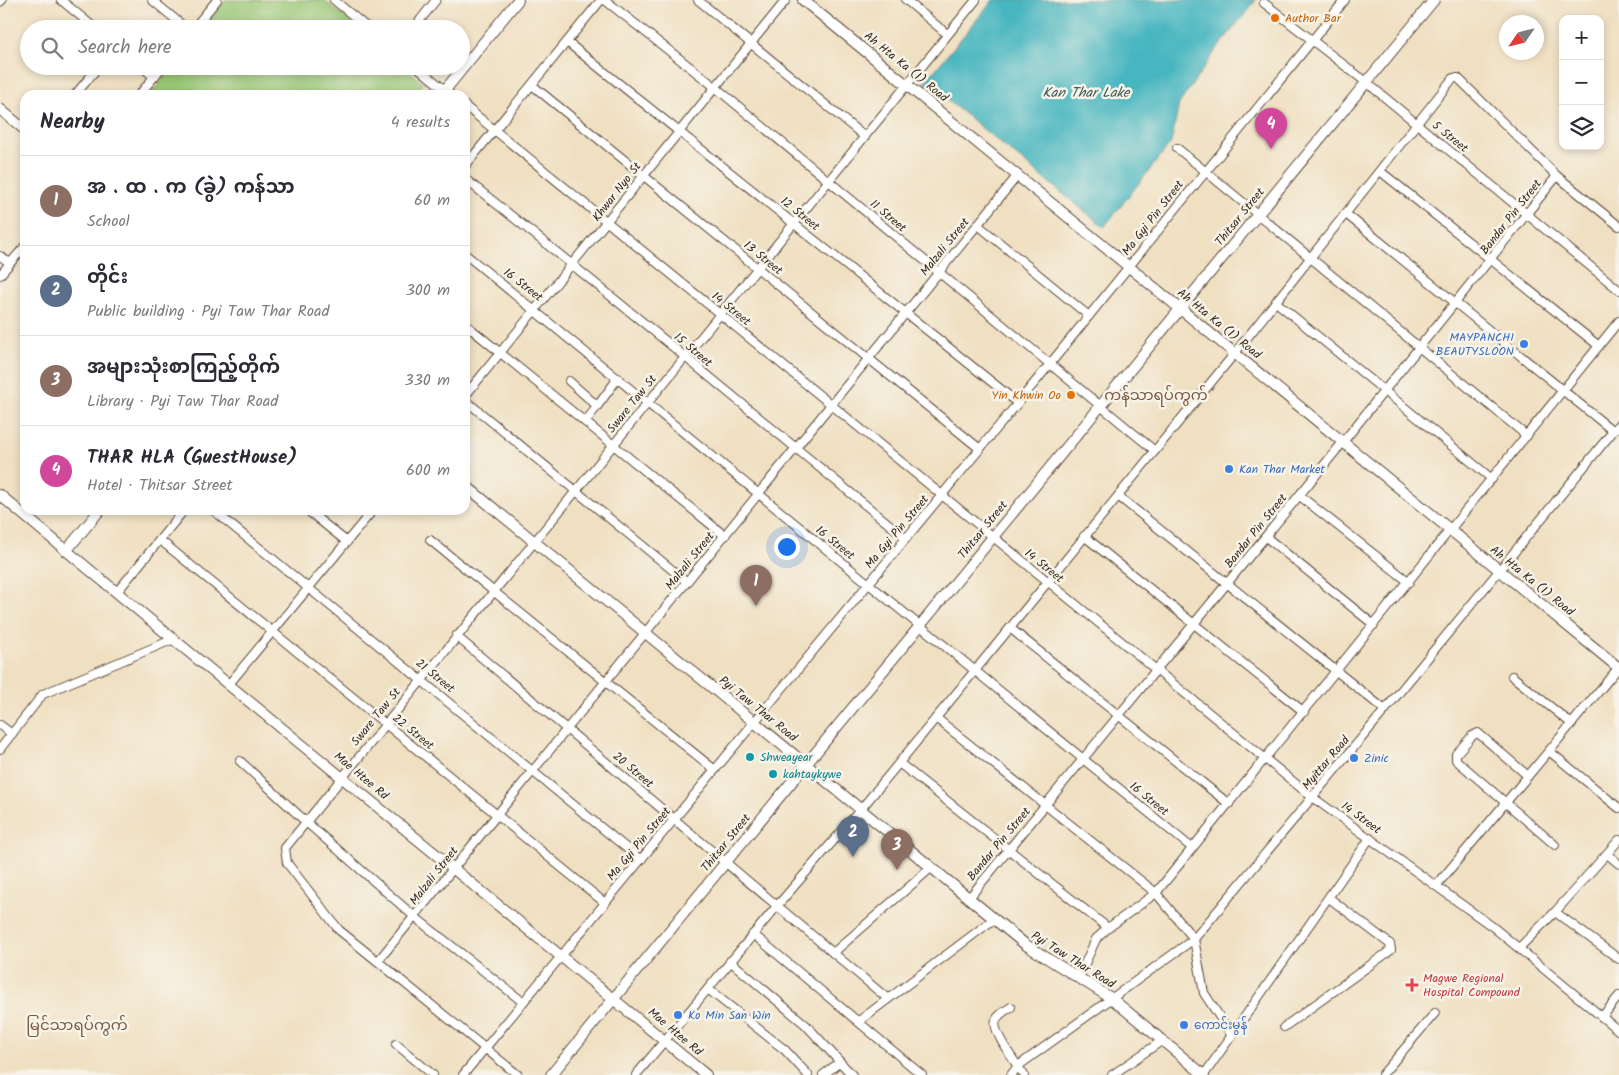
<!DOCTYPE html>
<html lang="en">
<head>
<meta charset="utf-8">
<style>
	body { margin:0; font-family:Kalam,"Noto Sans Myanmar",sans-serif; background:#f7f7f7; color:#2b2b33 }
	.controls { position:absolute; right:15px; top:15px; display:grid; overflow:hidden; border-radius:10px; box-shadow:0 2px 8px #0003 }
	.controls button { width:45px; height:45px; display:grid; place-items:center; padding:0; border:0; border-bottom:1px solid #e1e1e2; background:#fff; color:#2b2b33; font:25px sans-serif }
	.compass { position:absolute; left:1499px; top:15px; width:45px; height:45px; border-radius:50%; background:#fff; box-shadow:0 2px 8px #0003; rotate:235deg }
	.you { position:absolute; left:786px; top:546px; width:18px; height:18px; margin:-12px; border:4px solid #fff; border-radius:50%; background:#1a73e8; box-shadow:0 0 0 8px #1a73e833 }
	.badge { display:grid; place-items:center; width:32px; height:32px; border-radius:50%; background:#2563eb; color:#fff; font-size:16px; font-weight:700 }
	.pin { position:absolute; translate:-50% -41px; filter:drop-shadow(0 1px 2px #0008) }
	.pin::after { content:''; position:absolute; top:26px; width:18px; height:15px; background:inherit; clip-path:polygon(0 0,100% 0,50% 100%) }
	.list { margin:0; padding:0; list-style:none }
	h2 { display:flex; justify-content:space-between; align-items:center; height:65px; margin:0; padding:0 20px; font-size:21px }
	h2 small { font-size:16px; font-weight:400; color:#7c7c81 }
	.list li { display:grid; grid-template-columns:32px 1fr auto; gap:15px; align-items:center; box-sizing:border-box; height:90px; padding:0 20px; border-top:1px solid #e1e1e2 }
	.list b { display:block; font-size:19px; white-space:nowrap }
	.list p { margin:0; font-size:16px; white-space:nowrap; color:#7c7c81 }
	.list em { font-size:16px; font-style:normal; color:#7c7c81 }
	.icon { flex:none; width:28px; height:28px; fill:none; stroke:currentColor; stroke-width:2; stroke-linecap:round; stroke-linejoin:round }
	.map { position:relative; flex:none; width:1619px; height:1075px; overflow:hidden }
	.search { position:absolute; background:#fff; box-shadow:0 2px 8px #0003; left:20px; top:20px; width:450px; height:55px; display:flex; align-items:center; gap:12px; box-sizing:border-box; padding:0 18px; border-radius:28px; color:#7c7c81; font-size:19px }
	.panel { position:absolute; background:#fff; box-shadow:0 2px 8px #0003; left:20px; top:90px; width:450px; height:425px; border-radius:15px }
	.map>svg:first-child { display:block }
	.green { fill:#99c876; stroke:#6a794a }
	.water { fill:#47b6c0; stroke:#41706f }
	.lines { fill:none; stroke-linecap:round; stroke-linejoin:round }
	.minor-casing { stroke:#564537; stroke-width:10 }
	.tertiary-casing { stroke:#564537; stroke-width:12 }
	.minor { stroke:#fff; stroke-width:8 }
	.tertiary { stroke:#fff; stroke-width:10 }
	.food-dot { fill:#e8710a; stroke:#f7f3e8; stroke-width:2 }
	.shop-dot { fill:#3f7fe0; stroke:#f7f3e8; stroke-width:2 }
	.culture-dot { fill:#0f9aa8; stroke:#f7f3e8; stroke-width:2 }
	.health-dot { fill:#e0444e; stroke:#f7f3e8; stroke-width:2 }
	.labels { text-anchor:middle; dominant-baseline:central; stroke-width:5; stroke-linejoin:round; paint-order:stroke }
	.food-label { font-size:12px; fill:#c56008; stroke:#f7f3e8; text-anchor:start }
	.street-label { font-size:12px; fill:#3b2a1e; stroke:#f7f3e8 }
	.shop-label { font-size:12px; fill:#366cbe; stroke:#f7f3e8; text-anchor:start }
	.culture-label { font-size:12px; fill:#0d838f; stroke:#f7f3e8; text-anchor:start }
	.health-label { font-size:12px; fill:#be3a42; stroke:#f7f3e8; text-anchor:start }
	.water-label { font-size:14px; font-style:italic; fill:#3f5b57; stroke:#f7f3e8 }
	.quarter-label { font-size:15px; fill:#7b583e; stroke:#f7f3e8 }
</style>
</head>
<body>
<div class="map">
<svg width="1619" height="1075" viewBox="0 0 1619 1075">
	<rect width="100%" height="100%" fill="#f7f3e8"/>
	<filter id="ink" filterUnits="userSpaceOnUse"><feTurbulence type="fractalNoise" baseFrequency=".02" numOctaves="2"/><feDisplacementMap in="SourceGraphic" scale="10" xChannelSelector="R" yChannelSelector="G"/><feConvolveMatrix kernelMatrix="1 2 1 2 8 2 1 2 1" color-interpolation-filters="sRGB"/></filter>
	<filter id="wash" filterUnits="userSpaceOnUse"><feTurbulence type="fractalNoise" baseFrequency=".0096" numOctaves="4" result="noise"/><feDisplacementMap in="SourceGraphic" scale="20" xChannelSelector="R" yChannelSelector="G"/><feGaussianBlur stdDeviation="1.12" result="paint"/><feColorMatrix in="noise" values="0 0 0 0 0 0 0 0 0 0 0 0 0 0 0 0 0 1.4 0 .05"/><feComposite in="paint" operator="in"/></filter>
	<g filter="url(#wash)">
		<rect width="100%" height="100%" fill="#f0e0c2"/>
		<g class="green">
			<polygon points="226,0 324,0 358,29 203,29"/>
			<polygon points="173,66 403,66 423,83 413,95 150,95"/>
		</g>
		<polygon class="water" points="993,0 1256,0 1216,50 1179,104 1171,143 1104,227 925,82"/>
	</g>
	<g filter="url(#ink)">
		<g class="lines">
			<defs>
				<g id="minor">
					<polyline points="61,0 96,29"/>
					<polyline points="152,0 187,29"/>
					<polyline points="334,0 369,29"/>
					<polyline points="605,0 715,87 1155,451"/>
					<polyline points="698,0 865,137"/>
					<polyline points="906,0 947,34"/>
					<polyline points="0,2 2,0"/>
					<polyline points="1264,3 1366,82 1619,290"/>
					<polyline points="193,29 217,0"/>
					<polyline points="413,29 436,0"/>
					<polyline points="567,42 1018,403"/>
					<polyline points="141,66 154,77"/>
					<polyline points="416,66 451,95"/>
					<polyline points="532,85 980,449"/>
					<polyline points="75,95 99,66"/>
					<polyline points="139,95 163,66"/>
					<polyline points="465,106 1312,797 1493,927 1619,1031"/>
					<polyline points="1177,148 1527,436"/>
					<polyline points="465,166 601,0"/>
					<polyline points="1380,171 1599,346"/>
					<path d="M465,179C614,296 759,419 906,538"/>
					<polyline points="1346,214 1613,431"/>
					<polyline points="978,225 1089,316"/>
					<polyline points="465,254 1192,848"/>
					<polyline points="0,256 10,263"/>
					<polyline points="0,275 25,246"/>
					<polyline points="1276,302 1492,479"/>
					<polyline points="465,324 725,536"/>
					<polyline points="569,381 595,404 596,408 585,422"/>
					<polyline points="465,396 786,0"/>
					<polyline points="465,400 687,582"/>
					<polyline points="596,408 618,378"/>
					<polyline points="1118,496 1385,710"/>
					<polyline points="1300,496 1409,582"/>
					<polyline points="213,510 641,860"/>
					<polyline points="307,510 347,542"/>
					<polyline points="1084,536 1304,712"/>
					<polyline points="1266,537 1374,625"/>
					<polyline points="160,540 605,903"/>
					<polyline points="430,540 715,770"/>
					<polyline points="117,592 184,510"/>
					<polyline points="1010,628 1229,804"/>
					<polyline points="456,636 888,999"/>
					<polyline points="1512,676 1572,724"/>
					<polyline points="229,684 373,510"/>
					<polyline points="936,718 1156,893 1194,939 1204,993 1232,1036"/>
					<polyline points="0,725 12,734"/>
					<polyline points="0,749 43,694 174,639"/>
					<polyline points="1549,751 1619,808"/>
					<polyline points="240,761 305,821 416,918 523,1002"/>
					<polyline points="899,763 1108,928"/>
					<polyline points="1528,776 1478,733 1472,736 1456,754 1456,760 1555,845"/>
					<polyline points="1607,854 1619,864"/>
					<polyline points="1436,886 1619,667"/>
					<polyline points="969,898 1343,442 1557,176"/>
					<polyline points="1555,912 1619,959"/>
					<polyline points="753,934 922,1075"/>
					<polyline points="1519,948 1555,912 1619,840"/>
					<polyline points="833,953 932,867"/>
					<polyline points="378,961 1018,175"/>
					<polyline points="730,961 806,1025 852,1075"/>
					<polyline points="1078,979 1096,939 1108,928 1156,893 1619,321"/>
					<polyline points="708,989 785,1050 808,1075"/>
					<path d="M1011,1007C1006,1010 998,1015 996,1020C991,1031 1017,1065 1024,1075"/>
					<polyline points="1602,1017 1619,996"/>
					<polyline points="859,1021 994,919"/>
					<polyline points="1284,1027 1391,950 1390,944 1329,898"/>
					<polyline points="396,1044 433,1075"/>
					<polyline points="463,1075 1050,364 1345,0"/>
					<polyline points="518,1075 339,930 287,863 285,848 976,0"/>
					<polyline points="636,1075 777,906 861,809 1010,628 1235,353 1453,78 1458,78 1557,176 1619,226"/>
					<polyline points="823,1075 840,1062"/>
					<polyline points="1011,1075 1018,1066 1194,939 1385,710 1619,424"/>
					<polyline points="1112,1075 1163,1040"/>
					<polyline points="1204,1075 1370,838"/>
					<polyline points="1382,1075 1435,1013"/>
				</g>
				<g id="tertiary">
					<polyline points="803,0 1619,668"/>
					<polyline points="441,95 518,0"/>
					<polyline points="0,109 25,130"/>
					<polyline points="465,485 1026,945 1111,998 1204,1075"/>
					<path d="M0,495C233,691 471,882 706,1075"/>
					<polyline points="66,551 100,510"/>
					<polyline points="551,1075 1434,0"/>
				</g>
			</defs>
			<use href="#minor" class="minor-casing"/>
			<use href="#tertiary" class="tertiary-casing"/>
			<use href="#minor" class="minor"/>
			<use href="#tertiary" class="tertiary"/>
		</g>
	</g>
	<g class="food-dot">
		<circle cx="1275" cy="18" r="5"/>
		<circle cx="1071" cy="395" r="5"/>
	</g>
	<g class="shop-dot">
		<circle cx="1524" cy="344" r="5"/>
		<circle cx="1229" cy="469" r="5"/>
		<circle cx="1354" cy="758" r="5"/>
		<circle cx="678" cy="1015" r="5"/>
		<circle cx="1184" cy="1025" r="5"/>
	</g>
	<g class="culture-dot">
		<circle cx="750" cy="757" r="5"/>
		<circle cx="773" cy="774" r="5"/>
	</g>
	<path class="health-dot" d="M1409.5 977.5h5v5h5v5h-5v5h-5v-5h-5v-5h5z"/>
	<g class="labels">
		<g class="food-label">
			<text x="1285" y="18">Author Bar</text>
			<text x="1061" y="395" text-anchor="end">Yin Khwin Oo</text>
		</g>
		<g class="street-label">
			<text transform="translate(906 67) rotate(39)">Ah Hta Ka (1) Road</text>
			<text transform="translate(1450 137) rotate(39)">5 Street</text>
			<text transform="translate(617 192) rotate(-52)">Khwar Nyo St</text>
			<text transform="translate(800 214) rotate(39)">12 Street</text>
			<text transform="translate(888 216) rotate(40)">11 Street</text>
			<text transform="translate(1240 217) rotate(-51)">Thitsar Street</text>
			<text transform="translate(1511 217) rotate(-52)">Bandar Pin Street</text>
			<text transform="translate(1153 218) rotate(-52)">Ma Gyi Pin Street</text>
			<text transform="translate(945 247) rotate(-51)">Malzali Street</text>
			<text transform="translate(763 258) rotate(39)">13 Street</text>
			<text transform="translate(523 285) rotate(38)">16 Street</text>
			<text transform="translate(731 309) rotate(39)">14 Street</text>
			<text transform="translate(1219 324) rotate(39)">Ah Hta Ka (1) Road</text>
			<text transform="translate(693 350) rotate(40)">15 Street</text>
			<text transform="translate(632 404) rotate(-51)">Sware Taw St</text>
			<text transform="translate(983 530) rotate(-51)">Thitsar Street</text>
			<text transform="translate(1256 531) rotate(-51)">Bandar Pin Street</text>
			<text transform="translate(897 532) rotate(-50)">Ma Gyi Pin Street</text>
			<text transform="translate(835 543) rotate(39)">16 Street</text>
			<text transform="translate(690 561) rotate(-51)">Malzali Street</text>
			<text transform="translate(1044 566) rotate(39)">14 Street</text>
			<text transform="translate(1532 581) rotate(39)">Ah Hta Ka (1) Road</text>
			<text transform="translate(435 676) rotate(39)">21 Street</text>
			<text transform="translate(758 709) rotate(39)">Pyi Taw Thar Road</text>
			<text transform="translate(376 717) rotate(-51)">Sware Taw St</text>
			<text transform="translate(413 732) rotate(39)">22 Street</text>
			<text transform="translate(1326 763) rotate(-50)">Myittar Road</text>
			<text transform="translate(633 770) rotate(40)">20 Street</text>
			<text transform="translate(361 776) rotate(40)">Mae Htee Rd</text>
			<text transform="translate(1149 799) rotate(39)">16 Street</text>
			<text transform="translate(1361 818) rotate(36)">14 Street</text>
			<text transform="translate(726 843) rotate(-51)">Thitsar Street</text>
			<text transform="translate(639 844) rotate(-50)">Ma Gyi Pin Street</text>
			<text transform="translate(999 844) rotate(-50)">Bandar Pin Street</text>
			<text transform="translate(434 876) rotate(-52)">Malzali Street</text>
			<text transform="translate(1073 960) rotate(32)">Pyi Taw Thar Road</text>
			<text transform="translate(675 1032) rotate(40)">Mae Htee Rd</text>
		</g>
		<g class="shop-label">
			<text x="1514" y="337" text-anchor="end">MAYPANCHI<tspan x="1514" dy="14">BEAUTYSLOON</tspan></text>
			<text x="1239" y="469">Kan Thar Market</text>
			<text x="1364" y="758">Zinic</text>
			<text x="688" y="1015">Ko Min San Win</text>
			<text x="1194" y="1025">ကောင်းမွန်</text>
		</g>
		<g class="culture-label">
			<text x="760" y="757">Shweayear</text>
			<text x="783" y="774">kahtaykywe</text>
		</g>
		<g class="health-label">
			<text x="1423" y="978">Magwe Regional<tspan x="1423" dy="14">Hospital Compound</tspan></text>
		</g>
		<g class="water-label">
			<text x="1086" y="93">Kan Thar Lake</text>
		</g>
		<g class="quarter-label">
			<text x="1156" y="396">ကန်သာရပ်ကွက်</text>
			<text x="77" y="1026">မြင်သာရပ်ကွက်</text>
		</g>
	</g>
</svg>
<div class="controls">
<button>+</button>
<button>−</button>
<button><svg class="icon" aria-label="layers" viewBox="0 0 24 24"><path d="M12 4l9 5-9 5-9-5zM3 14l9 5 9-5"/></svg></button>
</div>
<svg class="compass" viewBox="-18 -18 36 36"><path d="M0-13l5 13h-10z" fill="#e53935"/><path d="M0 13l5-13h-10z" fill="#7c7c81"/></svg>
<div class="you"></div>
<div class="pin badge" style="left:756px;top:606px;background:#8d6e63">1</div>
<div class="pin badge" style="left:853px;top:857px;background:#5c6f8a">2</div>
<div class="pin badge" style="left:897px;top:870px;background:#8d6e63">3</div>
<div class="pin badge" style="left:1271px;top:149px;background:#d1479c">4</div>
<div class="search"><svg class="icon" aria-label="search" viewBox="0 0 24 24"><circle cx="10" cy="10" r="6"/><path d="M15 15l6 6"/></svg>Search here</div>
<section class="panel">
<h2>Nearby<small>4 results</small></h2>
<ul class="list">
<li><span class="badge" style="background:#8d6e63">1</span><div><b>အ . ထ . က (ခွဲ) ကန်သာ</b><p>School</p></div><em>60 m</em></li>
<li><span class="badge" style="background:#5c6f8a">2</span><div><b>တိုင်း</b><p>Public building · Pyi Taw Thar Road</p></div><em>300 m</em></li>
<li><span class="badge" style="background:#8d6e63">3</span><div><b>အများသုံးစာကြည့်တိုက်</b><p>Library · Pyi Taw Thar Road</p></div><em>330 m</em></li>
<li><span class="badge" style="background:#d1479c">4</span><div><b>THAR HLA (GuestHouse)</b><p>Hotel · Thitsar Street</p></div><em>600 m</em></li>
</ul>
</section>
</div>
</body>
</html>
